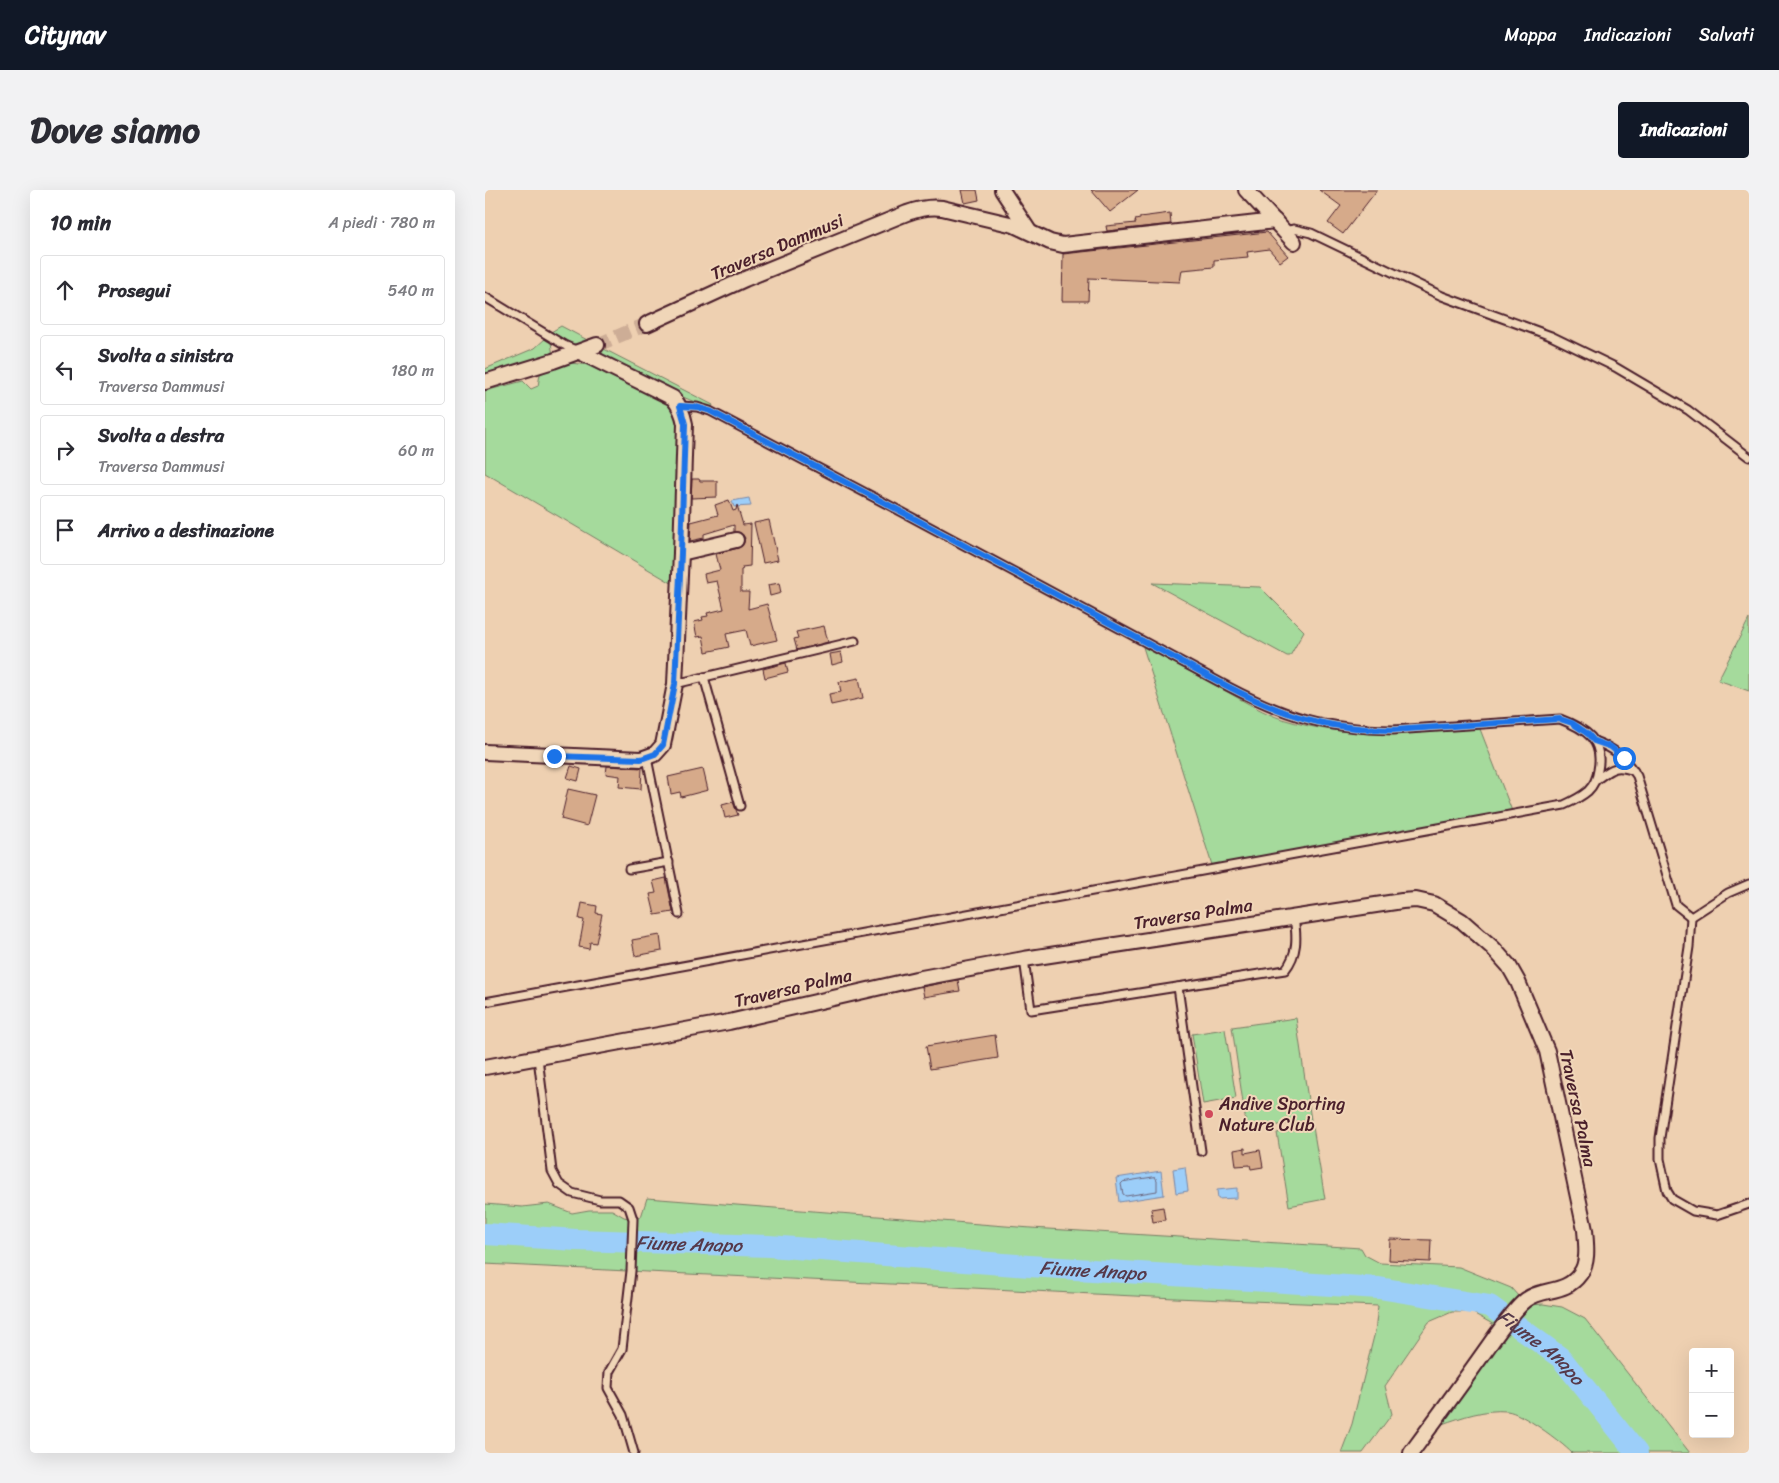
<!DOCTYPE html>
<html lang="it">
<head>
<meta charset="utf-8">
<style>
	body { margin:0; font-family:Sriracha,sans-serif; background:#f2f2f3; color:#2b2b33 }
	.controls { position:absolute; right:15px; bottom:15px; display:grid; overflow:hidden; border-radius:5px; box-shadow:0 5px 20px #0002 }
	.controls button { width:45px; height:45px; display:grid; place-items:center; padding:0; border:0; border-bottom:1px solid #e1e1e2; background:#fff; color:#2b2b33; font:25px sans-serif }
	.stop { position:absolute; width:15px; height:15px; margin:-11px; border:4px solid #1a73e8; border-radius:50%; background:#fff }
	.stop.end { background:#1a73e8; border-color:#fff; box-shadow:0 1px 5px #0008 }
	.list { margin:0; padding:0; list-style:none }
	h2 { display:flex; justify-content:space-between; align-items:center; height:65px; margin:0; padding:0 20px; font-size:21px }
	h2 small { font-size:16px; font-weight:400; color:#7c7c81 }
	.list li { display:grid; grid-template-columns:32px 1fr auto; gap:15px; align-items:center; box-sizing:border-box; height:70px; margin:0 10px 10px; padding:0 10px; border:1px solid #e1e1e2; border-radius:5px }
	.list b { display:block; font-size:19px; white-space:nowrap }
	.list p { margin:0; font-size:16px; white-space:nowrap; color:#7c7c81 }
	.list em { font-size:16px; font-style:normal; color:#7c7c81 }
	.icon { flex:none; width:28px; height:28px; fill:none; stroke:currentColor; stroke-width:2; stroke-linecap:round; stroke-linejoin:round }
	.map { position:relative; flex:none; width:1264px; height:1263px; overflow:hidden; border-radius:5px }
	header { display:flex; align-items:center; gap:30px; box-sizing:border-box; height:70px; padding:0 25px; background:#111827; color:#fff }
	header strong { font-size:24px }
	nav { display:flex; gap:28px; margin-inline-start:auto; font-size:18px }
	.intro { display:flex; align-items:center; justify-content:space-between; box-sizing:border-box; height:120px; padding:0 30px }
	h1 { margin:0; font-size:35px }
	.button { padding:12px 22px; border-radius:5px; background:#111827; color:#fff; font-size:18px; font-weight:700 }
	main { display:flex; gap:30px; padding:0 30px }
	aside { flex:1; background:#fff; border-radius:5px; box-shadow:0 5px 20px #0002 }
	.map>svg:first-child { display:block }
	.green { fill:#a5da9c; stroke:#787c64 }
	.water { fill:#9ccef9; stroke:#7b88a7 }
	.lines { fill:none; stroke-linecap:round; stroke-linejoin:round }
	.shore { stroke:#6b657d; stroke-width:1 }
	.river { stroke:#9ccef9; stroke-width:22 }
	.building { fill:#d6aa8a; stroke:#4a1f2b }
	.minor-tunnel { stroke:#cdad96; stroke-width:14; stroke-dasharray:14 7; stroke-linecap:butt }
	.service-casing { stroke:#4a1f2b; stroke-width:11 }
	.minor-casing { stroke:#4a1f2b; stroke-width:18 }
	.service { stroke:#f0d6b8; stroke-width:7 }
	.minor { stroke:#f0d6b8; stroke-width:14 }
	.route { stroke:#1a73e8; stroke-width:6 }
	.poi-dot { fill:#d1495b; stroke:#f0d6b8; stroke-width:2 }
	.labels { text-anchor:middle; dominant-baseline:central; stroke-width:4; stroke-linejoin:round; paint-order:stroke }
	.street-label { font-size:18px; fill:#4a1f2b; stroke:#f0d6b8 }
	.poi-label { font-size:18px; fill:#4a1f2b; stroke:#f0d6b8; text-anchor:start }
	.water-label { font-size:19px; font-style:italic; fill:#56394a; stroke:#f0d6b8 }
</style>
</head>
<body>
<header>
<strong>Citynav</strong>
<nav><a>Mappa</a><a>Indicazioni</a><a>Salvati</a></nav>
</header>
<div class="intro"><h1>Dove siamo</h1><a class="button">Indicazioni</a></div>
<main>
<aside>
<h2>10 min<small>A piedi · 780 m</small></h2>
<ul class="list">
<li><svg class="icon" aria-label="ahead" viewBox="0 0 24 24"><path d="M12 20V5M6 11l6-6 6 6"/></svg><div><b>Prosegui</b></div><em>540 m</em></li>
<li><svg class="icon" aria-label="left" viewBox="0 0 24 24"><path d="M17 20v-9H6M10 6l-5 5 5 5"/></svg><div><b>Svolta a sinistra</b><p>Traversa Dammusi</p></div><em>180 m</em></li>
<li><svg class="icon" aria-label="right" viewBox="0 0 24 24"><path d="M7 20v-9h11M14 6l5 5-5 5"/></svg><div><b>Svolta a destra</b><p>Traversa Dammusi</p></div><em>60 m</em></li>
<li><svg class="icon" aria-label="arrive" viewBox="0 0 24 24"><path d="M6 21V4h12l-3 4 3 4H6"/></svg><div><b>Arrivo a destinazione</b></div></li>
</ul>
</aside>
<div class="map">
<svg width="1264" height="1263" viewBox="0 0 1264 1263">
	<rect width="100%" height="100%" fill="#eed0b1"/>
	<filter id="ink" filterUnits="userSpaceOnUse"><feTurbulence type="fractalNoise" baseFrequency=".02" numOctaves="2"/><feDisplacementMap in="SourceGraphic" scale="10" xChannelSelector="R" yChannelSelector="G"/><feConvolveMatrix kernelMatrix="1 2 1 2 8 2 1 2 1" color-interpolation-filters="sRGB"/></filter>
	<g filter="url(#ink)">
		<g class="green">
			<polygon points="76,136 108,153 96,157 89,155 66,142"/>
			<polygon points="61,148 66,152 68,167 0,188 0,179 50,158"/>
			<polygon points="117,158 228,215 226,219 184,201 120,168 117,163"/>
			<polygon points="83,173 107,175 177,208 187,216 194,227 190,395 0,283 0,201 38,191 46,199 53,196 55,184 73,175"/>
			<polygon points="667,393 775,397 819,441 805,466 802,466"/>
			<polygon points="1264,429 1264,501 1233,490"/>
			<path d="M658,457C687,472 717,488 746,504C762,513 779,523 797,529C865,550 926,543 995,539L1027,621L727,675Z"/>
			<polygon points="811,828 826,930 762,940 747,837"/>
			<polygon points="740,839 751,908 718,914 707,844"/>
			<polygon points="828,937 840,1009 804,1016 792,943"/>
			<path d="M162,1008L546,1038L876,1058L880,1065L895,1073L974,1077L1026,1098L1034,1107L1046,1115L1058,1114L1077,1117L1100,1129L1205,1263H1087C1075,1251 1038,1223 1022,1221C1000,1219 977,1227 957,1234L1022,1142L986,1122H967L944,1132L900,1196L907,1224L878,1263H856L867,1234L890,1142L893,1116L690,1108L0,1074V1014L37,1017L64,1014L87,1023L104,1020H127L139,1027L148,1029L156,1027Z"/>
		</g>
		<g class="water">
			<polygon points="264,308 266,316 249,317 247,311"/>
			<polygon points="700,977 703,1001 691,1003 688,979"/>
			<polygon points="676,981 679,1005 634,1012 631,988"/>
			<polygon points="752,998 752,1008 733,1009 732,1000"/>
		</g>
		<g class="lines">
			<polygon class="shore" points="670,987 672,990 672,1001 641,1006 638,1004 636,994 638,992"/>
			<path class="river" id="s1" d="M0,1044L91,1050L284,1056L544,1076L894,1098L1005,1116L1076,1168L1152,1263"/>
		</g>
		<g class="building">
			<polygon points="477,0 492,0 494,10 480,13"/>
			<polygon points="606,0 653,0 625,22"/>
			<polygon points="834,0 892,0 858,44 843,33 856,16"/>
			<polygon points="685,23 686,34 622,41 621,36 651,33 650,30 655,29 655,27"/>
			<polygon points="782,42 803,66 795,72 784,59 762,62 763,67 729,70 729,77 697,80 695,92 604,88 603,111 577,111 578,64"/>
			<polygon points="207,289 214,289 215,291 232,291 232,307 206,308"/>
			<polygon points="244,310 248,321 251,320 252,315 258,335 266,334 265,376 257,377 258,379 256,380 256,402 264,402 263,419 282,414 292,450 265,456 261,440 241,444 244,457 221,462 218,446 212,447 209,432 218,430 217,427 223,426 222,423 239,419 232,391 221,393 219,384 235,380 231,364 253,358 257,356 260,348 257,344 249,342 249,335 219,344 219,348 205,351 206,332 233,325 230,315"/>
			<polygon points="284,330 293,370 278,373 269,333"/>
			<polygon points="294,393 296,403 285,406 283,395"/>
			<polygon points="339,436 343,452 312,460 309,449 313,448 311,442"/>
			<polygon points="356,462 358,472 347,475 345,464"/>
			<polygon points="301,473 303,482 280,488 278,479"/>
			<polygon points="374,488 378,508 346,515 344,504 356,502 354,492"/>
			<polygon points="86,576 96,579 93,591 82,588"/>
			<polygon points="122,576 157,578 156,599 134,597 135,586 121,584"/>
			<polygon points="218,579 223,600 196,607 195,602 186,604 183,587"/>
			<polygon points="83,599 110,605 102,636 76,629"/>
			<polygon points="248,612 253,625 240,628 237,615"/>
			<polygon points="181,688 188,722 170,725 165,704 171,703 168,691"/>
			<polygon points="97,713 112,716 111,723 117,724 111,753 105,752 104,759 94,757 99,730 94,729"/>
			<polygon points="175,745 177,761 150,766 147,750"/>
			<polygon points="473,790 475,801 439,807 437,797"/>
			<polygon points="510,845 513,868 445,879 441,856"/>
			<polygon points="760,958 760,963 775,960 778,977 766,979 765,975 751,976 749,960"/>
			<polygon points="678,1017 680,1030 668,1032 666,1019"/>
			<polygon points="905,1049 946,1050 945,1072 904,1070"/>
		</g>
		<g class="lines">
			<polyline class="minor-tunnel" points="112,155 162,134"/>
			<defs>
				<g id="service">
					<polyline points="799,41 809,39 826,43 957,106 1066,146 1130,177 1203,220 1264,267"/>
					<polyline points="0,107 79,155 93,161"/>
					<polyline points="219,487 255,616"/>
					<polyline points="190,494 370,451"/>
					<path d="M1109,551C1131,559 1139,567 1152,586L1191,715L1206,727L1243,703L1264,694"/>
					<polyline points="162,568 194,724"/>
					<path d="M1111,590C1126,579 1130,574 1149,581"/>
					<polyline points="144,679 184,672"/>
					<polyline points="1206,727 1204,757 1175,948 1175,969 1182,1001 1187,1009 1208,1021 1232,1025 1264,1014"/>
					<path d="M539,769L546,820L800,780C813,764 812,747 809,727"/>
					<polyline points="693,797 716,961"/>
					<path d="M0,812L1079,615C1088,611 1096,607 1103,601C1109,595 1112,588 1113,580C1119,550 1101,539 1075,529L908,540C841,539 801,527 742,496L417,322L225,221L212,217L195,216"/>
					<polyline points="53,868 67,981 74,994 87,1003 115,1010 134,1010 144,1017 148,1029 146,1081 137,1159 124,1182 123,1198 138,1225 149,1263"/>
				</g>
				<g id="minor">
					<polyline points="517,0 544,41"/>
					<polyline points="761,0 809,52"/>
					<path d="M162,134L260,89L422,23C433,19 444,16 457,18L529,35L565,52L578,55L790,31"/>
					<polyline points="0,192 68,171 112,155"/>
					<polyline points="196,363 251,350"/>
					<path d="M0,562L156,569L170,564L178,555L190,494L196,363L200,234C198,223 195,216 188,208L95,162"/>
					<path d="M0,877L244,832L431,789L539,769L917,711L931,710L949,714L977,731L1008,758L1024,776L1033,792L1062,861L1100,1040C1101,1053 1104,1073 1095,1084C1080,1105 1058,1097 1041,1110C1028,1120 1010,1147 1000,1161C976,1195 951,1229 926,1263"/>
				</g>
			</defs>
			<use href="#service" class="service-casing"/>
			<use href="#minor" class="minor-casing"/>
			<use href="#service" class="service"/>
			<use href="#minor" class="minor"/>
		</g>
	</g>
	<g class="lines" filter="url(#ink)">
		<path class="route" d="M69,566L156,569L170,564L178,555L190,494L196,363L200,234L195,216L212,217L225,221L417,322L742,496C801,527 841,539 908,540L1075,529L1087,533L1103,544L1109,551L1126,557L1139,568"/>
	</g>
	<circle class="poi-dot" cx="724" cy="924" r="5"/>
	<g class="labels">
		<g class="street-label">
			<text transform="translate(292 57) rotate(-23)">Traversa Dammusi</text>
			<text transform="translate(708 724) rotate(-9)">Traversa Palma</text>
			<text transform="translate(308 798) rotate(-13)">Traversa Palma</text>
			<text transform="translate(1093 918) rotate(78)">Traversa Palma</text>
		</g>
		<g class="poi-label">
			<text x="734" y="914">Andive Sporting<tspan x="734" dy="21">Nature Club</tspan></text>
		</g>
		<g class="water-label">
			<text stroke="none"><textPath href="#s1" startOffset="204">Fiume Anapo</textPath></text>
			<text stroke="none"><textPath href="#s1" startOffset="609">Fiume Anapo</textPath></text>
			<text stroke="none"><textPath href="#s1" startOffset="1074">Fiume Anapo</textPath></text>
		</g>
	</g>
</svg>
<div class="controls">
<button>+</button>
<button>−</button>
</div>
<div class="stop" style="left:1139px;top:568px"></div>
<div class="stop end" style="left:69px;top:566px"></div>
</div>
</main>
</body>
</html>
